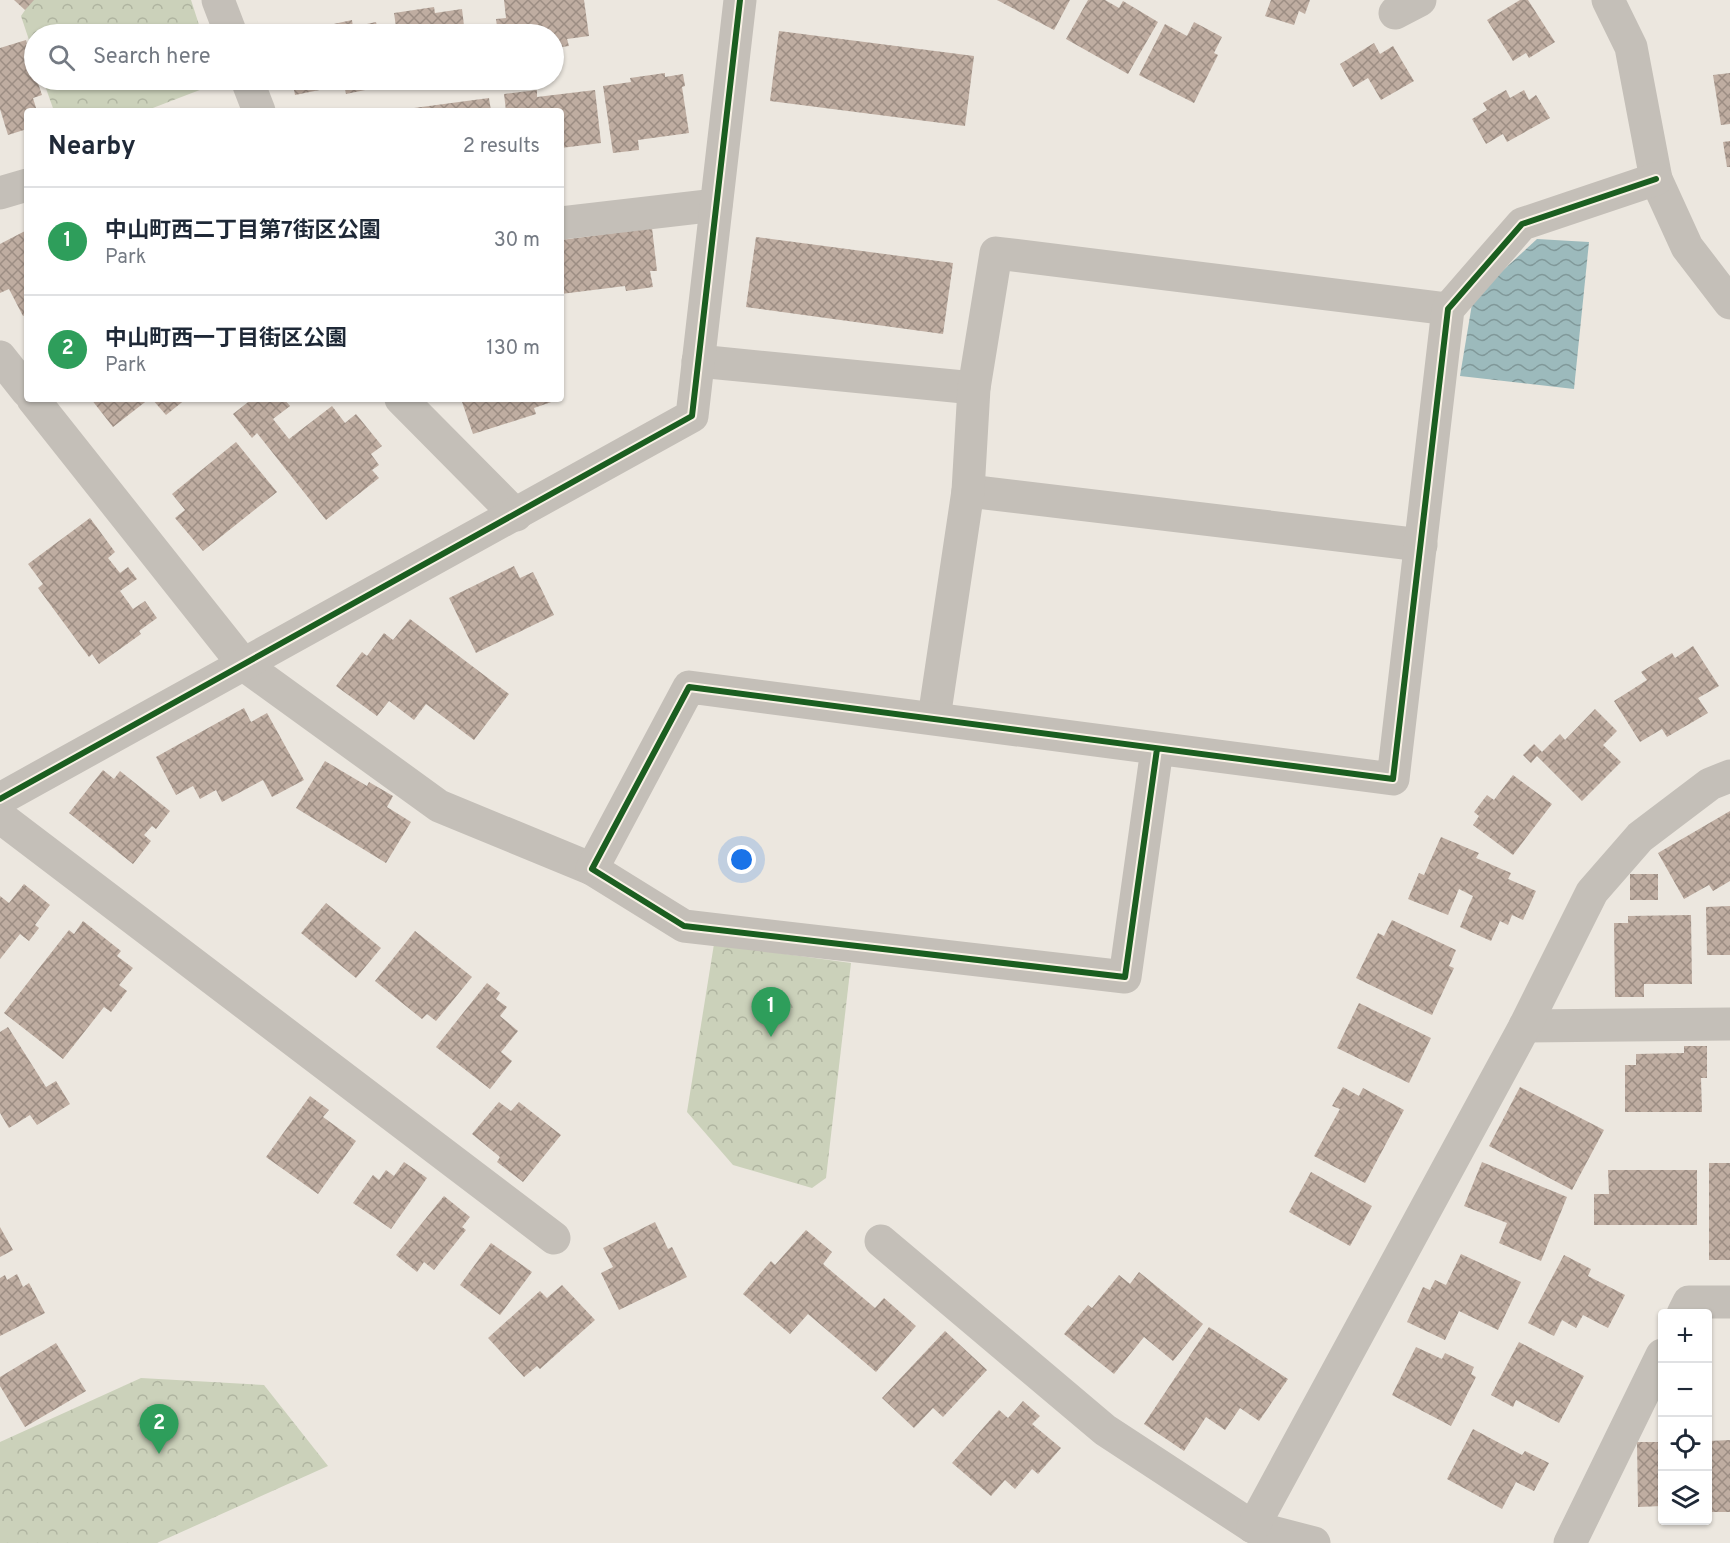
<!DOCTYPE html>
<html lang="en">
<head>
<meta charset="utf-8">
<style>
	body { margin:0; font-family:Overpass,"Noto Sans JP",sans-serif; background:#f6f6f7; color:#1f2937 }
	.controls { position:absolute; right:18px; bottom:18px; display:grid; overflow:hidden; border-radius:6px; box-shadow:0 2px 4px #0004 }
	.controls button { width:54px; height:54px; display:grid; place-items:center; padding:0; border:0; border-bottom:2px solid #e0e1e3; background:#fff; color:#1f2937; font:30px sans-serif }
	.you { position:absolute; left:742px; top:860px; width:21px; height:21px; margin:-15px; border:4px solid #fff; border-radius:50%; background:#1a73e8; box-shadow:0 0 0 9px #1a73e833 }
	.badge { display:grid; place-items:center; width:39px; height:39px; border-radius:50%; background:#756e67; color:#fff; font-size:20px; font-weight:700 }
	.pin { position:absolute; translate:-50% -50px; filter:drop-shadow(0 2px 3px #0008) }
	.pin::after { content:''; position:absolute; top:32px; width:21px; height:18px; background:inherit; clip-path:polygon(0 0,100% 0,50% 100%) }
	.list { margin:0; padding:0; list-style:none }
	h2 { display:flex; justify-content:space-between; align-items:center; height:78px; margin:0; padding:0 24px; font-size:26px }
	h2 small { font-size:20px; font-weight:400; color:#747a83 }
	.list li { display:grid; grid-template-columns:39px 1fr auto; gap:18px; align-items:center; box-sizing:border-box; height:108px; padding:0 24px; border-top:2px solid #e0e1e3 }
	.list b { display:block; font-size:22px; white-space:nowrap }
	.list p { margin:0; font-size:20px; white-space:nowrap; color:#747a83 }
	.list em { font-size:20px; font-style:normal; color:#747a83 }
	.icon { flex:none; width:33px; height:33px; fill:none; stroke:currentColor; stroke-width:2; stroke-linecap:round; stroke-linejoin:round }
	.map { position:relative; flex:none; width:1730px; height:1543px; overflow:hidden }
	.search { position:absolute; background:#fff; box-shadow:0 2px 4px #0004; left:24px; top:24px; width:540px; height:66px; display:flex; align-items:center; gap:15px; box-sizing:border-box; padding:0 21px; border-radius:33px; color:#747a83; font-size:22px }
	.panel { position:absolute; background:#fff; box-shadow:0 2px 4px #0004; left:24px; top:108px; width:540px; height:294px; border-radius:6px }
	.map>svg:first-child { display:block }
	.forest { fill:url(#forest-crowns) }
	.water { fill:url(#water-waves) }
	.building { fill:url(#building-cross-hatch) }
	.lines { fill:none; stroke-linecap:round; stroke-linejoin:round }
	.minor { stroke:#c4bfb8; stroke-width:33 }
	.cycleway-casing { stroke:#f9f2e6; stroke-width:10 }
	.cycleway { stroke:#1b5e20; stroke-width:6 }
</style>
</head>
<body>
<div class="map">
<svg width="1730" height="1543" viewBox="0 0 1730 1543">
	<defs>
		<pattern id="forest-crowns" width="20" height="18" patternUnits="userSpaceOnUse" patternTransform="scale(1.5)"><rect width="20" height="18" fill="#cbd1ba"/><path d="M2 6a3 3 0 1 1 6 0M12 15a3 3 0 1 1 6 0" fill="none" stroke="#afb4a0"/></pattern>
		<pattern id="water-waves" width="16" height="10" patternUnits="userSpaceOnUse" patternTransform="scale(1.5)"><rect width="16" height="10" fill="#9cbabc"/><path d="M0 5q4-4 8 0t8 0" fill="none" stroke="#809899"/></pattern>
		<pattern id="building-cross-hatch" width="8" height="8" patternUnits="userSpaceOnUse" patternTransform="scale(1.5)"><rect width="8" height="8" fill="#bfada1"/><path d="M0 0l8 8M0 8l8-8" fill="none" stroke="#9c8d83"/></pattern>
	</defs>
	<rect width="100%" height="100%" fill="#ece7df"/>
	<g class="forest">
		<polygon points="32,0 191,0 202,34 34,34 34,55 21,16"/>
		<polygon points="43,80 217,80 218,83 145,111 54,111"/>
		<polygon points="714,944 851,963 826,1178 812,1188 733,1165 687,1112"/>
		<polygon points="141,1378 264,1385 328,1466 157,1543 0,1543 0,1442"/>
	</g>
	<polygon class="water" points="1537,239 1589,242 1574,389 1460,376 1473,298"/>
	<g class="building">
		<polygon points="14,0 34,0 25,10"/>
		<polygon points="504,0 584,0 589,36 567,39 569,46 554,48 554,34 498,34 496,19 506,18"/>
		<polygon points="997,0 1070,0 1054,30"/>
		<polygon points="1088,0 1105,0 1119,8 1123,1 1158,22 1128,74 1066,39"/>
		<polygon points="1271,0 1310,0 1305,14 1299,11 1294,25 1265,16"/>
		<polygon points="1520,0 1528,0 1555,42 1529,58 1526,53 1513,61 1487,20"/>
		<polygon points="434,7 435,13 462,9 465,34 397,34 394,13"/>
		<polygon points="352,20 353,27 376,22 379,34 288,34"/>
		<polygon points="1194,22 1222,37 1214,53 1218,55 1194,103 1139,75 1165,24 1187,36"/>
		<polygon points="779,31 974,56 965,126 770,101"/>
		<polygon points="26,40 34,70 34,80 37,80 42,95 33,98 37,111 27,111 27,129 8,135 0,109 0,48"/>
		<polygon points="1374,43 1380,54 1393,46 1414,81 1381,100 1368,78 1353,87 1340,64"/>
		<polygon points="665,73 665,77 683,74 685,86 682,87 689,133 638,140 639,150 613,153 603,86 631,82 630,78"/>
		<polygon points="1730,73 1730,124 1721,125 1713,75"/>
		<polygon points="292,80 388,80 389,85 346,94 344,85 295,95"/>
		<polygon points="537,90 537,97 595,90 601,143 561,148 561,111 506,111 504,94"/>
		<polygon points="1506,90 1510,98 1524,90 1529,100 1536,95 1550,118 1507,142 1503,134 1486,144 1472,119 1487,110 1483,103"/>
		<polygon points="489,98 491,111 414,111 414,108"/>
		<polygon points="1730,141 1730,167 1727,167 1723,142"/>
		<polygon points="652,228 657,271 650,271 653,287 626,291 625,286 561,294 561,240"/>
		<polygon points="25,231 27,314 23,316 9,289 0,293 0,244"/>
		<polygon points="756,237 953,263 943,334 746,307"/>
		<polygon points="91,399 149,399 113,427"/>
		<polygon points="152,399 186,399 166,415"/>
		<polygon points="252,399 284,399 290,406 273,419 289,439 332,406 345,423 356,414 382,446 371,454 379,465 372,470 379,478 326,520 257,433 252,438 233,414"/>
		<polygon points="461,399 560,399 534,408 536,414 473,434"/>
		<polygon points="236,442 277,492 203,551 175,518 185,510 172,494"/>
		<polygon points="90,518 115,552 108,558 120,573 128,567 137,579 120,591 133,609 145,601 157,618 139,631 141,634 99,664 92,654 89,657 38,588 43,584 28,564"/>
		<polygon points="514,566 520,578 533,572 554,615 476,653 449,598"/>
		<polygon points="410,619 509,694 474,740 426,704 414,720 389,701 377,716 336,686 362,652 367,656 384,633 393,640"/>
		<polygon points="1693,646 1719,686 1698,698 1708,713 1667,737 1662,729 1640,742 1614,701 1647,680 1641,672 1672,653 1675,658"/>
		<polygon points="244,708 251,722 267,713 304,780 272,797 263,780 222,802 216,790 200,799 193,786 176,795 156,757"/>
		<polygon points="1595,709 1617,731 1603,745 1621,762 1582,801 1537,756 1531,763 1523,755 1534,744 1542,752 1560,734 1565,740"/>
		<polygon points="325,761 367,786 369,782 393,796 387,807 411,822 386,863 296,808"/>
		<polygon points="103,770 114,779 120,771 170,811 156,829 152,826 144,835 151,841 133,864 69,813"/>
		<polygon points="1513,775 1552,804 1513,855 1473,825 1479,816 1474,812 1487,795 1494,800"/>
		<polygon points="1730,811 1730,881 1713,891 1709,885 1684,899 1658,853"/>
		<polygon points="1441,837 1479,853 1476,858 1511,873 1508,879 1536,891 1523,920 1512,915 1508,925 1500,921 1491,941 1460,927 1473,896 1459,889 1448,915 1408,899 1419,873 1424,875"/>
		<rect x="1630" y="874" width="28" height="26"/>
		<polygon points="24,884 50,905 35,925 39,928 29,941 20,934 0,959 0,896 9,903"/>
		<polygon points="326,903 381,948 356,978 301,933"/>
		<polygon points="1730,906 1730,955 1707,955 1706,907"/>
		<polygon points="1691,915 1692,984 1644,984 1644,997 1615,997 1614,923 1628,923 1628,916"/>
		<polygon points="1392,920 1456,950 1449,966 1454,968 1432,1015 1356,978 1378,933 1384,936"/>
		<polygon points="83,921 121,951 117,956 133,968 119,985 127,991 111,1012 104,1007 63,1059 4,1013 69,930 74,934"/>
		<polygon points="415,931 472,977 436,1021 427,1014 422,1019 375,981"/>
		<polygon points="487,983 500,993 496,999 507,1007 500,1016 518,1031 501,1052 512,1061 490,1089 436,1047"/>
		<polygon points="1359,1003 1431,1038 1409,1083 1337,1048"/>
		<polygon points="8,1027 46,1087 56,1081 70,1104 37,1125 30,1115 9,1128 0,1113 0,1032"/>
		<polygon points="1684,1046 1707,1046 1707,1078 1701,1078 1702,1112 1625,1112 1625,1065 1636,1065 1636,1054 1684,1053"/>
		<polygon points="1343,1087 1359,1096 1363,1088 1404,1110 1365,1183 1314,1156 1340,1109 1332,1106"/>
		<polygon points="1520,1087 1604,1130 1572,1190 1489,1146"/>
		<polygon points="310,1096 329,1110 323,1117 356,1141 318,1194 266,1157"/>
		<polygon points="499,1102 511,1111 519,1102 561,1135 523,1182 497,1162 500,1157 472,1134"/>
		<polygon points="404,1162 427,1178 391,1229 353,1203 373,1175 379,1180 386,1170 394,1176"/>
		<polygon points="1482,1162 1567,1197 1541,1261 1499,1243 1507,1223 1464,1206"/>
		<rect x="1709" y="1163" width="21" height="97"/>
		<polygon points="1608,1170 1697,1170 1697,1225 1594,1225 1594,1194 1609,1194"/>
		<polygon points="1311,1172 1372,1206 1350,1246 1289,1212"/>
		<polygon points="444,1196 470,1217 462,1227 466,1230 434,1270 424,1262 417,1272 396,1255"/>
		<polygon points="655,1222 668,1249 672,1247 687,1277 619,1310 601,1273 613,1267 603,1248"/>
		<polygon points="0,1227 13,1250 0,1257"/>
		<polygon points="806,1230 832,1252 823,1264 875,1308 884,1298 916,1326 876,1372 808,1314 790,1334 743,1294 771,1261 775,1265"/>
		<polygon points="491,1243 532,1272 500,1315 460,1285"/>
		<polygon points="1461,1254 1521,1282 1498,1330 1459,1311 1445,1340 1407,1322 1423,1287 1430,1290 1435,1280 1446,1285"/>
		<polygon points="1564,1255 1591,1269 1588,1276 1625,1295 1608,1328 1583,1315 1576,1328 1562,1320 1554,1336 1528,1323"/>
		<polygon points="1139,1272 1203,1324 1173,1361 1144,1337 1114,1374 1064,1334 1088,1305 1092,1308 1119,1275 1130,1284"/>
		<polygon points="17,1274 23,1287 29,1283 45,1313 0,1336 0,1278 5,1275 7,1280"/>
		<polygon points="562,1285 595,1320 540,1369 537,1366 524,1377 488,1338 540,1291 547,1298"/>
		<polygon points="1209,1327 1288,1379 1259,1421 1240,1408 1225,1430 1206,1417 1184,1451 1144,1424"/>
		<polygon points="945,1331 987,1370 943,1417 933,1408 914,1428 882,1398"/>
		<polygon points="1519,1342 1584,1376 1559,1423 1516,1400 1513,1407 1491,1395"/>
		<polygon points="56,1343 86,1391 25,1427 0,1386 0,1377"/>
		<polygon points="1416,1347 1442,1359 1445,1353 1474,1367 1471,1374 1476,1377 1451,1426 1392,1395"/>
		<polygon points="1023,1401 1040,1416 1032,1424 1061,1448 1038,1474 1032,1469 1015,1489 1005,1480 991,1496 952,1463 999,1410 1008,1418"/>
		<polygon points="1473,1429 1522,1455 1525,1451 1549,1463 1534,1491 1516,1482 1502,1509 1447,1479"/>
		<polygon points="1730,1440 1730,1512 1708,1512 1708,1441"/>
		<polygon points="1637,1442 1662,1442 1662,1506 1638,1507"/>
	</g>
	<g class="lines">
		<g class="minor">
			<polyline points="218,0 231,34"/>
			<polyline points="1608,0 1631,47 1656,179 1687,247 1730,303"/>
			<polyline points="1395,13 1420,0"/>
			<polyline points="247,80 259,111"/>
			<polyline points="0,193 27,185"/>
			<polyline points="561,223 716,205"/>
			<polyline points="0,357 27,391"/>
			<polyline points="698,361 974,388"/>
			<polyline points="33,399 244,665 439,806 592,869"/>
			<polyline points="401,399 516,515"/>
			<polyline points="968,491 1421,545"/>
			<polyline points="934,718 968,491 974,388 996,253 1448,309"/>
			<polyline points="1157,749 1125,977 684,926 592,869 689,687 1393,779 1448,309 1522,224 1656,179"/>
			<polyline points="0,799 692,416 740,0"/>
			<polyline points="0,817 554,1238"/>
			<polyline points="1525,1026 1730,1024"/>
			<polyline points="881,1241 1105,1430 1253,1527 1314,1543"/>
			<polyline points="1683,1314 1689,1302 1730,1302"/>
			<polyline points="1253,1527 1525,1026 1592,892 1640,837 1710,784 1730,776"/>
			<polyline points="1570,1543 1662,1355"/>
		</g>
		<defs>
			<g id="cycleway">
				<polyline points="1157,749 1125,977 684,926 592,869 689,687 1393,779 1448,309 1522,224 1656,179"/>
				<polyline points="0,799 692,416 740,0"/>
			</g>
		</defs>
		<use href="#cycleway" class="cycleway-casing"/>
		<use href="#cycleway" class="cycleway"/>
	</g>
</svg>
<div class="controls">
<button>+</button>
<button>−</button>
<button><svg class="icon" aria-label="locate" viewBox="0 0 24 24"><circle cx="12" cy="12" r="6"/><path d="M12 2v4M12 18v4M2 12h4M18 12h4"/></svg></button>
<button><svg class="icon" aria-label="layers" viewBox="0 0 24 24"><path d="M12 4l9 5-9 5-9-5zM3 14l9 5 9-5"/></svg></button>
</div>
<div class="you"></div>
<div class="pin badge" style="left:771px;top:1037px;background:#2e9e5b">1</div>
<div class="pin badge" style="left:159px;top:1454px;background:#2e9e5b">2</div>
<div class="search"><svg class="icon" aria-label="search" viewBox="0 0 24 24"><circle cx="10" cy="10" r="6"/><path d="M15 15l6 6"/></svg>Search here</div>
<section class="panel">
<h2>Nearby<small>2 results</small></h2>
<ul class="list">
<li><span class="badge" style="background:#2e9e5b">1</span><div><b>中山町西二丁目第7街区公園</b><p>Park</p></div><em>30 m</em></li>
<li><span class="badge" style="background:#2e9e5b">2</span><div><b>中山町西一丁目街区公園</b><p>Park</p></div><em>130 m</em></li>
</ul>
</section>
</div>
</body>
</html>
